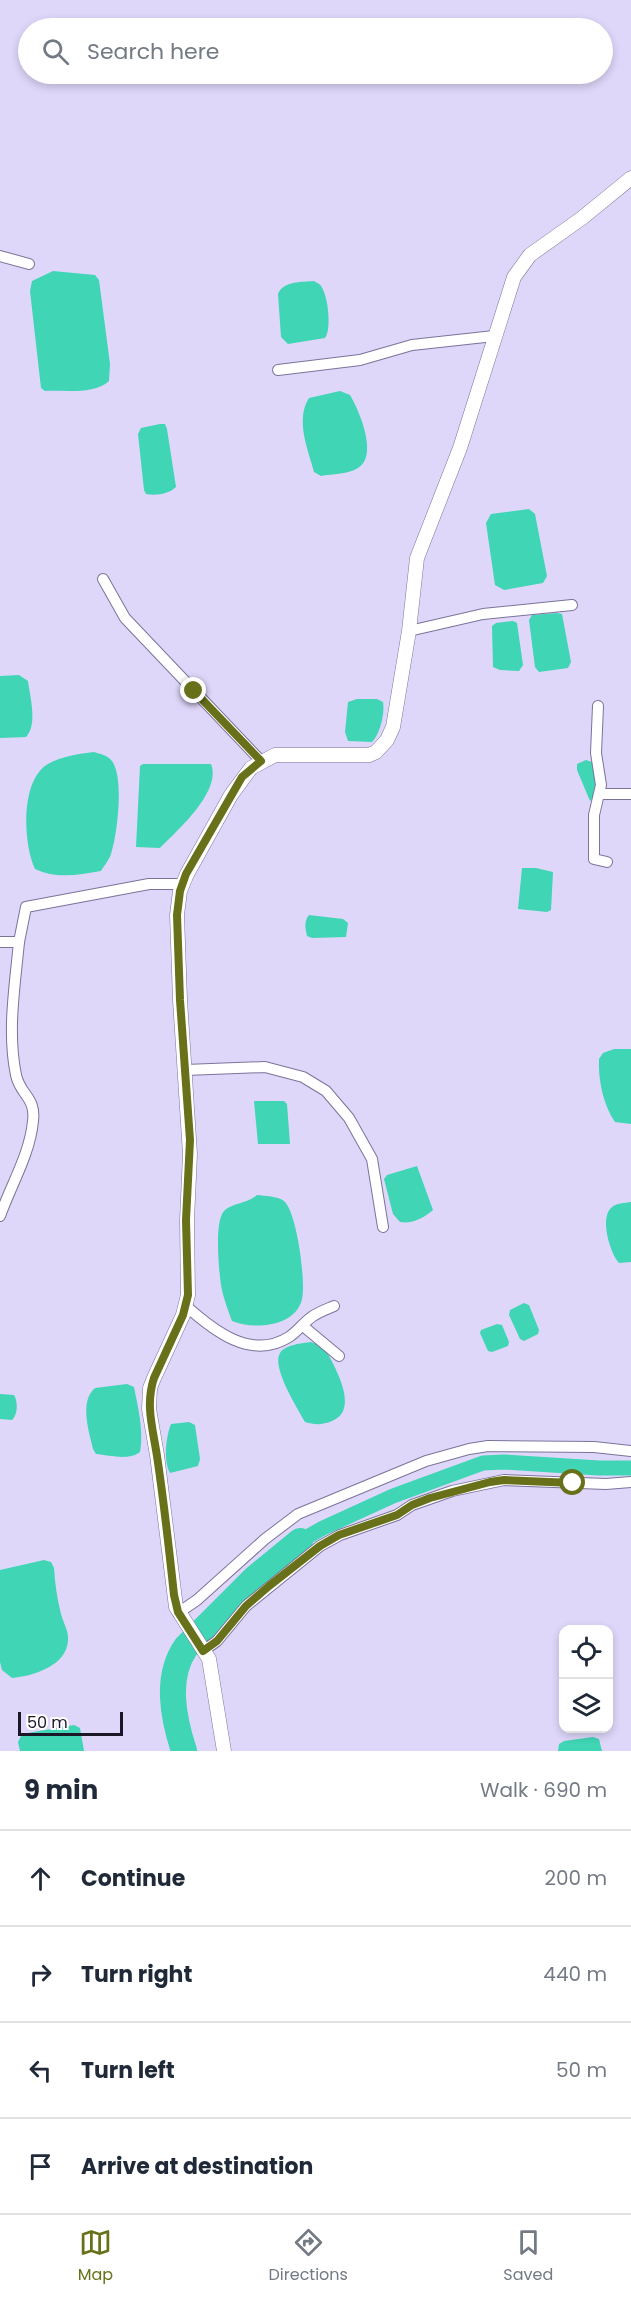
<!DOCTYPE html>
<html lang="en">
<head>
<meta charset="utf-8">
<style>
	body { margin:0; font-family:Poppins,sans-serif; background:#f6f6f7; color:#1f2937 }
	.controls { position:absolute; right:18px; bottom:18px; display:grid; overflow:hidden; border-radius:12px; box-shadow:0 3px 9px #0003 }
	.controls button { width:54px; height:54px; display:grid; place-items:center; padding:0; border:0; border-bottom:2px solid #e0e1e3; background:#fff; color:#1f2937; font:30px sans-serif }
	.scale { position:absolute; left:18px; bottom:15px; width:105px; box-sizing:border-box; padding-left:6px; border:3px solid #1b1727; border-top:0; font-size:16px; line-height:21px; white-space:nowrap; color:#1b1727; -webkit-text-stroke:4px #fefefe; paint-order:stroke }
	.stop { position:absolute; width:18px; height:18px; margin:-14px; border:4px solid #687119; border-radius:50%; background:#fff }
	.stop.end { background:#687119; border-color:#fff; box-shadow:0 2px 6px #0008 }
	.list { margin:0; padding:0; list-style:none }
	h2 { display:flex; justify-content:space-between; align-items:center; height:78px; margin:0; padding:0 24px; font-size:26px }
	h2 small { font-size:20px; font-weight:400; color:#747a83 }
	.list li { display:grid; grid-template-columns:39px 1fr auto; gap:18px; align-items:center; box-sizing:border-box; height:96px; padding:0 24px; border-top:2px solid #e0e1e3 }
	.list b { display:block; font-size:22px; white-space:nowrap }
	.list em { font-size:20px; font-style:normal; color:#747a83 }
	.icon { flex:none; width:33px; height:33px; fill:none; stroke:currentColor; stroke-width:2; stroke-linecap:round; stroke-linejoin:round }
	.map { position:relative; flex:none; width:631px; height:1751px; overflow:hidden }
	.search { position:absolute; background:#fff; box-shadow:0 3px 9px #0003; left:18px; right:18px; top:18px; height:66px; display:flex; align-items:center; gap:15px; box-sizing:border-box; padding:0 21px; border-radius:33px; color:#747a83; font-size:22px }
	.sheet { height:462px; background:#fff }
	nav { display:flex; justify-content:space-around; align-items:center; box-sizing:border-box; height:84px; border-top:2px solid #e0e1e3; background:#fff; font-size:16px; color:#747a83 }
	nav a { display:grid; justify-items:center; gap:3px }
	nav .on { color:#687119 }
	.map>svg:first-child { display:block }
	.water { fill:#3fd5b5 }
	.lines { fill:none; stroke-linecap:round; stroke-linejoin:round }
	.canal { stroke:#3fd5b5; stroke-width:15 }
	.river { stroke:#3fd5b5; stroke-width:26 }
	.minor-casing { stroke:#7c739a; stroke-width:12 }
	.tertiary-casing { stroke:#7c739a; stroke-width:15 }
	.minor { stroke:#fff; stroke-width:10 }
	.tertiary { stroke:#fff; stroke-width:14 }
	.route { stroke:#687119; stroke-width:8 }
</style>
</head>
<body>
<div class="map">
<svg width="631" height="1751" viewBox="0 0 631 1751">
	<rect width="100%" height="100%" fill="#dfd7fa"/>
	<g class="water">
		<path d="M53,271L95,275L99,280L110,364L109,381C94,395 65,390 45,391L41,388L30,291L32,281Z"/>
		<path d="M314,281C317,283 319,283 321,286C328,295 332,330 325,338L288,344L281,337L278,294C283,281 301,282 314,281Z"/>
		<path d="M340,391L350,395C359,410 379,456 358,468C349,474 332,474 321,476L314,472C308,449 295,420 309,398Z"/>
		<path d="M160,424H165L167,429L176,487C169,494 156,496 146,494L144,490L138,434L141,428Z"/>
		<polygon points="529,509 535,514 547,576 543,583 504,590 495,585 486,523 491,514"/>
		<polygon points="557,613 562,614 571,662 568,668 539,672 535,667 529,620 532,615"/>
		<polygon points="513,621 517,623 523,665 519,671 500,670 493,667 492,626 496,623"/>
		<path d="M19,675L28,681C30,697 38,725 26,737L0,738V676Z"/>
		<path d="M377,699L383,702C385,713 380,734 372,742L348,741L345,732L348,702L357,699Z"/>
		<path d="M94,752C100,754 107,755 111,760C125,775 117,836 111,854C109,860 104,866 101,871C78,875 56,879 35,869C23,844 20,780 48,764C62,756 79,754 94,752Z"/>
		<polygon points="586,760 592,762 596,771 596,795 590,801 577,770 577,764"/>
		<path d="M143,764H211C222,791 178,830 160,848L136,847L140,766Z"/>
		<polygon points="522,868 536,868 553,872 551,910 547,912 518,909"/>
		<path d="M309,915L343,919L348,923L346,937L312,938L307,936C305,928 304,921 309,915Z"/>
		<path d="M614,1049H631V1124L615,1122C603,1105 598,1079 599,1059L603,1053Z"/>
		<polygon points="254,1101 284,1101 287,1104 290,1144 258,1144"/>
		<path d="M417,1166L433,1210C424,1218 412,1224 400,1222L393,1214L384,1179L387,1175Z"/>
		<path d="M257,1195C265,1196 277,1196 284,1201C297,1212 306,1282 302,1299C296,1327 253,1330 232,1321C228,1310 223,1297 221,1285C219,1271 214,1222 224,1211C232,1203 247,1204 257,1195Z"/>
		<path d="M631,1202V1262L619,1263C610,1253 599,1217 612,1207C616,1203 625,1203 631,1202Z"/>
		<polygon points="524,1303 529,1305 539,1330 538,1334 524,1341 520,1339 509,1315 510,1310"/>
		<polygon points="497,1324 502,1325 509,1342 508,1346 492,1352 488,1351 480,1333 481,1330"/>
		<path d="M311,1342L324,1347C334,1365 361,1410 332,1421C322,1425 315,1425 305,1422C298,1409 271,1367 280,1353C285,1345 302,1343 311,1342Z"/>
		<path d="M127,1384L134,1387C138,1407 144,1432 140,1452C129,1461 109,1455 96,1454L93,1449C89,1432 79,1401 95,1388Z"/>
		<path d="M0,1394L14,1395C18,1402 18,1414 12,1420L0,1419Z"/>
		<path d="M189,1422L195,1425L200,1459L198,1466L170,1473C163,1461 166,1436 171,1424Z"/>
		<path d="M44,1560L51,1562L54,1568C55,1583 57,1599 61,1614C63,1622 69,1632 68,1640C67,1666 33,1676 12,1678L2,1670L0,1662V1570Z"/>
		<polygon points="74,1725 80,1728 84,1751 20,1751 18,1742 22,1734"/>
		<polygon points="593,1737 599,1739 602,1751 558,1751 559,1744 564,1741"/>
	</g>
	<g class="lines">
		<polyline class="canal" points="300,1541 323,1528 393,1496 483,1463 504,1462 599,1468 631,1468"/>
		<path class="river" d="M184,1751C173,1717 165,1677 186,1647L255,1578L300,1541"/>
		<defs>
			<g id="minor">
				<polyline points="0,256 29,264"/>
				<polyline points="278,370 360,360 412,345 494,336"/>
				<polyline points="103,579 125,618 261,761"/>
				<polyline points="409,631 483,614 572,605"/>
				<polyline points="598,706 596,753 601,785 594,815 594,859 607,862"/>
				<polyline points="601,794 631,794"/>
				<path d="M0,942H19C15,985 7,1032 16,1075C20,1095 36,1097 33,1121C30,1154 11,1185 0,1216"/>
				<polyline points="19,942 26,907 149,884 183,884"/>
				<polyline points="185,1070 265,1067 303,1077 326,1091 349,1118 372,1159 383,1227"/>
				<path d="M186,1306C213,1330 251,1361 289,1337C298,1331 304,1322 313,1316C319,1312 327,1309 334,1306"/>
				<polyline points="303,1326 339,1356"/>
				<polyline points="178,1613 197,1600 265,1539 298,1514 426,1461 469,1449 488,1446 594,1447 631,1451"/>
				<polyline points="203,1651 217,1641 246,1606 320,1546 340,1535 397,1515 412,1505 452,1491 504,1480 606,1484 631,1482"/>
			</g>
			<polyline id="tertiary" points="224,1751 209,1659 176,1607 157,1455 149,1409 150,1388 154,1378 183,1315 188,1295 187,1220 190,1154 180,1000 177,915 180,891 187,874 231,795 251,768 275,755 369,755 376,752 387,740 393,727 409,631 417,558 460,448 514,277 530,255 582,218 631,178"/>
		</defs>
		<use href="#minor" class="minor-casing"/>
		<use href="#tertiary" class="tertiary-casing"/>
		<use href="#minor" class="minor"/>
		<use href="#tertiary" class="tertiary"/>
	</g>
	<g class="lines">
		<path class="route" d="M194,691L261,761L242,777L186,874L180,891L177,915L180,1000L190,1140L186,1220L188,1295L183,1315L154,1378C145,1405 153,1429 157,1456C164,1502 169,1548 174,1595L178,1612L203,1651L217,1641L246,1606L269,1586L320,1546L339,1535L397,1515L412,1505L430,1498L490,1482L504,1480L573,1483"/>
	</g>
</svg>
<div class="controls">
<button><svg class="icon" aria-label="locate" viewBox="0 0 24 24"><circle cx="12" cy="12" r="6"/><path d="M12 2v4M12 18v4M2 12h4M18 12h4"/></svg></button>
<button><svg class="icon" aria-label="layers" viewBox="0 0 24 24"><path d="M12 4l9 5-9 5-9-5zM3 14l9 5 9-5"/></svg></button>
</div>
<div class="scale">50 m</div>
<div class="stop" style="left:573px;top:1483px"></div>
<div class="stop end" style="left:194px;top:691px"></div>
<div class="search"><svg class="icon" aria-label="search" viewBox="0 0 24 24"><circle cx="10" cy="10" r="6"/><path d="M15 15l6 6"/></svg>Search here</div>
</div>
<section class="sheet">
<h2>9 min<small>Walk · 690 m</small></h2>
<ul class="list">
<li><svg class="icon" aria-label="ahead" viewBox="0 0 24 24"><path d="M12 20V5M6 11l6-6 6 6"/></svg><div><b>Continue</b></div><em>200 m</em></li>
<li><svg class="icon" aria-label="right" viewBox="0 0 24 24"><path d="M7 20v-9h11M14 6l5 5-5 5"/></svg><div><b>Turn right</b></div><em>440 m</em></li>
<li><svg class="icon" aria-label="left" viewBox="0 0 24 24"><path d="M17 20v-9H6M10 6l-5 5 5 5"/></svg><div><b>Turn left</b></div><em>50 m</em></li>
<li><svg class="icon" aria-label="arrive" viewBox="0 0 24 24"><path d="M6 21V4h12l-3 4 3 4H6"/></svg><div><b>Arrive at destination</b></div></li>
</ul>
</section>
<nav>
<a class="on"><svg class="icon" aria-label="map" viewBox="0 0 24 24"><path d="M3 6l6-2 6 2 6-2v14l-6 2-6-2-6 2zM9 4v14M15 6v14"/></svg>Map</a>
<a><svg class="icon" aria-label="directions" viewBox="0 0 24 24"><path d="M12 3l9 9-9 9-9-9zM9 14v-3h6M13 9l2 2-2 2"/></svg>Directions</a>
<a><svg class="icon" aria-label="saved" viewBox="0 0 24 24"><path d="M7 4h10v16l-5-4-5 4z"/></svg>Saved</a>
</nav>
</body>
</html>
